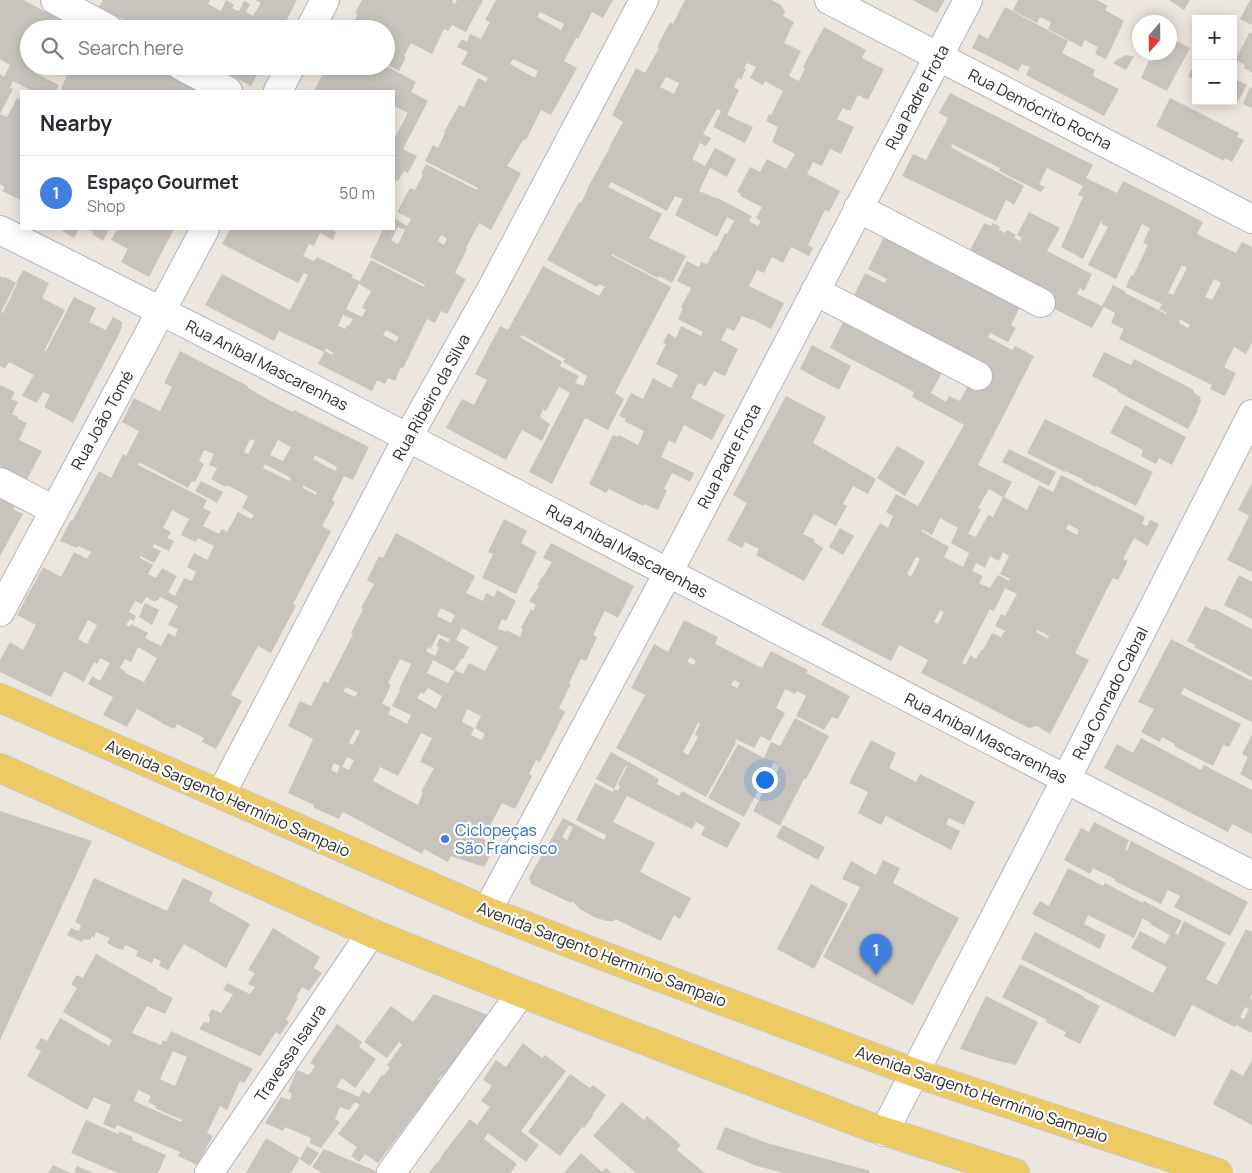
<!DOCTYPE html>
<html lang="en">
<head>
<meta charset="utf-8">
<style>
	body { margin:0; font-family:Manrope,sans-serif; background:#f2f2f3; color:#2b2b33 }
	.controls { position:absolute; right:15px; top:15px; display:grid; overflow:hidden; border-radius:0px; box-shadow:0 2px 12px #0003 }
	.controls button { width:45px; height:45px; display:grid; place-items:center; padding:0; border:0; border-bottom:1px solid #e1e1e2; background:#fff; color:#2b2b33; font:25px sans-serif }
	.compass { position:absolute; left:1132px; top:15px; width:45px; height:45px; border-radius:50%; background:#fff; box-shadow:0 2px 12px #0003; rotate:200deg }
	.you { position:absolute; left:764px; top:779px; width:18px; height:18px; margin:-12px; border:4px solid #fff; border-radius:50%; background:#1a73e8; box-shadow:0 0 0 8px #1a73e833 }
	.badge { display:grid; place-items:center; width:32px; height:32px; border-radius:50%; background:#0f766e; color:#fff; font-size:16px; font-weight:700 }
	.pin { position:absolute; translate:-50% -41px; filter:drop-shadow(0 1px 2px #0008) }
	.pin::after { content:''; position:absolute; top:26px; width:18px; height:15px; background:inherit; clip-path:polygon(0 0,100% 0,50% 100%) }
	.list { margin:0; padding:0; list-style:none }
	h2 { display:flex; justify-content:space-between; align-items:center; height:65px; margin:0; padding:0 20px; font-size:21px }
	h2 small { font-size:16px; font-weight:400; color:#7c7c81 }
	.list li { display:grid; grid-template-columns:32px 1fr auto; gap:15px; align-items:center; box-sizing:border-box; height:75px; padding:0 20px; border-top:1px solid #e1e1e2 }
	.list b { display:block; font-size:19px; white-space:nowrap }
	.list p { margin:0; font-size:16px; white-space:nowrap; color:#7c7c81 }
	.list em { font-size:16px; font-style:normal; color:#7c7c81 }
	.icon { flex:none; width:28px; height:28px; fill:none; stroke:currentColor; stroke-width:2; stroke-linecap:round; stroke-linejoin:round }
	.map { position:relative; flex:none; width:1252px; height:1173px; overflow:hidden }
	.search { position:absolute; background:#fff; box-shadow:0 2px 12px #0003; left:20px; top:20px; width:375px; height:55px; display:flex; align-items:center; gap:12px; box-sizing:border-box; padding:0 18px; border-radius:28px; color:#7c7c81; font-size:19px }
	.panel { position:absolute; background:#fff; box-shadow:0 2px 12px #0003; left:20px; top:90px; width:375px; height:140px; border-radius:0px }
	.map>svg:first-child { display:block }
	.building { fill:#c8c3bd; fill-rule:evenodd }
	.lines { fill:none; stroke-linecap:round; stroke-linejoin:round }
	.minor-casing { stroke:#b1b4be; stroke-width:30 }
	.major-casing { stroke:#c8c8c8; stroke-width:30 }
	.minor { stroke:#fff; stroke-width:28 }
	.major { stroke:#edcb62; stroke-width:28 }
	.shop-dot { fill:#3f7fe0; stroke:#fff; stroke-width:2 }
	.labels { text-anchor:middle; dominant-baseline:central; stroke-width:4.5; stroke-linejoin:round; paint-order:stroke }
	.street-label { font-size:16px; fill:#2b2b2b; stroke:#fff }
	.shop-label { font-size:16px; fill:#366cbe; stroke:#fff; text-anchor:start }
</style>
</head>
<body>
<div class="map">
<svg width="1252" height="1173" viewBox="0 0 1252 1173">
	<rect width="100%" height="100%" fill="#ede6de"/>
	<g class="building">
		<polygon points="0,0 23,0 79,29 29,29 29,66 36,66 33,72 59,85 56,91 33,91 13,81 10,88 13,89 0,114 7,117 17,98 21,100 21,200 2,191 5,187 0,184 0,74 4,77 10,65 0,59"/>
		<polygon points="103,0 210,0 208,4 221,11 226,0 234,5 232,8 239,11 244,1 250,4 246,12 253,16 261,3 255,0 297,0 282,29 142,29 99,7"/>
		<polygon points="362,0 453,0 452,2 455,4 457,0 483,0 466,32 452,25 448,31 444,29 432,54 411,43 404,56 406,57 399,71 386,64 386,29 350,29 358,14 355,13"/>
		<path d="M496,0H613L603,18L592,12L578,39L576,38L564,61L577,68L551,115L541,110L526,140L524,139L507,166L521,173L491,230L479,223L466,248L467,249L455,273L466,279L447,314L441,311L435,323L427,319L409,356L403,368L401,367L395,381L388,378L385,384L377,380L372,391L318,364L325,351L333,355V353L326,348L324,352L279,331L274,341L205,305L222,274L290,310L308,275L304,273L298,283L222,244L230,229H330L336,232L333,240L320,233L314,246L309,244L303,256L314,261L317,257L353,275L352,278L360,281L371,260L424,287L425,285L370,257L383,229H394V218L407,226L411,219L397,212L410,188L415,190L423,175L421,174L426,164L477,190L478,188L425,161L433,145L438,148L445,133L444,132L459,105L464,107L478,78L486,82L488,78L461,64L468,52L457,47L462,39L467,42L470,34L481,39L490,22L485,20ZM540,12L564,24L561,30L537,17ZM513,59L538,71L535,78L510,64ZM398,227L405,230L398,244L391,240ZM441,235L447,238L444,245L438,241ZM359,284L371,291L362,308L366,310L362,317L346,309ZM343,315L353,319L349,326L347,325L345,329L338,326ZM386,330L399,337L396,342L383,335Z"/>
		<path d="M685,0H771L781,5L785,12L783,16L794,22L784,43L801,51L789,76L799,81L805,68L803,67L824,27L866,50L862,58L884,69L868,100L858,95L850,111L843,108L837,119L854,127L841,154L830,149L822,166L813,162L807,174L840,191L829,212L825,210L808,245L813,248L809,256L791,247L783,263L772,257L764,273L757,270L749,286L784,303L771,329L752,319V320L742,316L734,331L727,328L721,340L738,349L725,376L714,371L706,386L698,383L691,398L725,415L712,440L684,425L675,444L669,440L661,457L694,473L690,482L672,473L664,489L667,490L658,510L644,504L643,506L609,489L606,493L589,484L613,435L618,437L619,435L638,445L644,431L624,421L626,419L619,416L631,393L643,399L653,378L671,388L678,375L656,364L666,344L663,343L668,333L676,338L681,326L701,336L703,332L678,319L683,308L681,307L691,288L677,281L687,261L699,267L701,262L707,264L714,251L716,252L725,233L727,234L734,221L727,217L717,237L675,215L683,199L675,196L667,211L611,182L608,187L662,214L649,238L686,256L672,283L659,276L658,278L612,254L611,255L671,287L615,393L624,399L608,430L585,418L552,484L529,472L570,393L559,387L546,411L543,409L540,417L550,424L542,441L522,430L506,460L446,428L462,399L474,405L487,380L475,374L500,326L508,330L543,266L599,296L604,288L605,287L599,284L597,287L547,260L579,202L581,203L587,191H586L610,147H609L623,122L612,115L636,68L645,73L659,48L657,47L670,22L673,24ZM747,63L756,67L750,78L763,85L765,81L783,91L771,115L769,114L766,121L778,127L772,142L795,154L786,169L767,159L760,172L750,167L737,192L741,194L740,195L742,197L762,207L756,218L761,221L758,226L749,221L752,216L716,197V198L699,191L710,168L727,177L736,159L715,148L705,166L692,159L700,143L706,146L711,138L703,134L717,109L721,111L713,127L745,143L753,127L727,115L739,90L734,87L738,78L741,80L746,69L744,68ZM666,77L679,83L674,94L660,87ZM522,335L565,359L563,362L587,376L583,386L575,383L579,376L560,366L562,362L520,337Z"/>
		<polygon points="912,0 945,0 937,13"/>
		<polygon points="1018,0 1097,0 1108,6 1105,10 1124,21 1106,59 1095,54 1098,47 1085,40 1081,47 1048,29 1051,22 1040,17 1037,23 1014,11 1013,10"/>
		<polygon points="1169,0 1190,0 1184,10"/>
		<polygon points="1250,0 1252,0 1252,25 1240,19"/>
		<polygon points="1005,7 1068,41 1062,53 1095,70 1093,76 1119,89 1104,116 1026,75 1030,67 1022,64 1018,71 972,48 979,34 988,39"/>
		<polygon points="1250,32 1252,34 1252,73 1244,68 1245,65 1235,60"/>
		<polygon points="1170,38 1190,48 1167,91 1141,78 1149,60 1152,61 1157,52 1170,52"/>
		<polygon points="1126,55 1134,56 1126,70 1113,63 1118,59"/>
		<polygon points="1196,61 1196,80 1188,76"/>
		<polygon points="39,66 64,66 60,76"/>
		<polygon points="71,66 153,66 200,91 65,91 61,89"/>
		<polygon points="214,66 262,66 251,86"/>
		<polygon points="317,66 386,66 416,82 411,92 428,101 403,149 417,156 408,173 404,171 398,181 394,179 395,163 394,162 394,139 408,113 394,106 394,91 314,91 325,70"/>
		<polygon points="1233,78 1247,85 1238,101 1233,99"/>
		<polygon points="1250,87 1252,88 1252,108 1243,104"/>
		<path d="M950,93L1093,165L1086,178L1117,193L1123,181L1163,201L1203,222L1197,234L1236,253L1242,242L1252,247V342L1246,354L1234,347L1224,367L1236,373L1225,396L1210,389L1212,385L1119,339L1124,329L1111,323L1115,313L1104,307L1092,328L1045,304L966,258L984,223L991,226L993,223L999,226L1000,227L999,230L1005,233L1007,230L1016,235L1014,238L1020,241L1022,238L1017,235L1029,212L1060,228L1047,251L1092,274L1084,291L1080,288L1077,294L1102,306L1113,285L1126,292L1125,293L1166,314L1167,313L1159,309L1162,304L1126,287L1131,275L1133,276L1148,245L1143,243L1150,228L1142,224L1116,279L1088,265L1108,227L1101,224L1103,221H1101L1083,259L1061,247L1083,197L1078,195L1083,186L1047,168L1039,184L1045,187L1041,192L999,171L1000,168L952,144L951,146L953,147L952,148L1024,186L1014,205L1006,200L996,221L902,176L913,154L926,160L948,118L939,113ZM1182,265L1187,268L1173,295L1168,293ZM1214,279L1221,283L1212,300L1205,297ZM1180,319L1190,325L1188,328L1179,323Z"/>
		<polygon points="1170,98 1239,133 1237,137 1244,140 1232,162 1225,158 1224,161 1156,126"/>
		<path d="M889,227L1025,297L1011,325L1016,328L1008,342L990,333L988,337L1012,350L1015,346L1034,356L978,465L1012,482L1004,497L1027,510L1039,485L1053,492L1061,475L1145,517L1142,524L1147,526L1150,520L1159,524L1148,546L1134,538L1123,559L1128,561L1118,580L1113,578L1106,591L1075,653L1089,660L1050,734L1037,726L1029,728L921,673L928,660L899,645L891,661L821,625L880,523L888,528L893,516L886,512L896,494L918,506L964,425L912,397L914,392L830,348L847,314L946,365L931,393L946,402L949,396L960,401L971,380L851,301L865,273L885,283L887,279L868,269ZM989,489L1003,497L993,517L988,515L976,537L968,534L981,509L978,508ZM940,518L958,528L951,543L969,553L963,567L944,557L949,547L921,531L922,529L932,535ZM1068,524L1079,530L1077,535L1066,529ZM1003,552L1009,556L1000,574L1010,579L1009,581L998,575L990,588L979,583L983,576L972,571L976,563L985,568L990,556L999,561ZM916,557L920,559L911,577L907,574ZM1005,588L1017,594L1005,616L1001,614L995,626L1005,631L1001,637L992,633L983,650L982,649L976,659L970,655L966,665L962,663L990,609L994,611ZM940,610L944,612L938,624L934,622ZM1037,630L1046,634L1045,635L1049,636L1048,639L1036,632Z"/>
		<polygon points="62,229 79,229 74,238 61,230"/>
		<polygon points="86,229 109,229 103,241 92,234 93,232"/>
		<polygon points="117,229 174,229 149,277 121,262 128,249 111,240"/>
		<path d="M23,270L49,283L42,298L65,310L44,351H46L74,297L96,308L89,322L106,330L113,317L122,322L121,330L73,423L44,407L50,395L43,392L37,403L22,396L34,375L9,362L5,369L0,366V276L4,278L5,277L16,283ZM16,283L17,284L3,313L1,312Z"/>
		<polygon points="812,345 851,366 839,390 800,369"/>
		<path d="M180,351L248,386V388L269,400L293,412L294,410L369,447L353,480L344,476L332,500L335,502L322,526L331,531L293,604L296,606L271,653L258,646L231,695L242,701L216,749L202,742L204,738L177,724L174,729L161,723V722L137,709L127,727L103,715L113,697L88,684L92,676L100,681L110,663L100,658L97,664L94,662L84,682L64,671L51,697L0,672V660L10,642L23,650L36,625L17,615L43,567L61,577L74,552L87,559L91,552L78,546L77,548L60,541L71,520H73L99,471L111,478L123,454L126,456L139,431L122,422L134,398L160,411L172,387L164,383ZM250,439L255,441L248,454L244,452ZM278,440L291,447L283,461L270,455ZM204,450L214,454L209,465L217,468L211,479L226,487L227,485L248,496L242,508L254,515L251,519L238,512L227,532L222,529L219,534L203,526L211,512L203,508L207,500L138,465L139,463L143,464L188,488L192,481L195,482L204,464L199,461ZM315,455L337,467L335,471L313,459ZM265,464L291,478L289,481L263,468ZM303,485L317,493L316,495L303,488ZM172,510L189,519L181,535L196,542L198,538L214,546L207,560L194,553L187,567L196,572L192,581L184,578L175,596L168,592L177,576L162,568L156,578L148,574L153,565L140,558V556L154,563L161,551L152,547L154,544L169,551L174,541L167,538L171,532L163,528ZM146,597L155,602L156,600L158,601L160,597L178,606L168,625L178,629L175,637L168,633L161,646L145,638L148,633L131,624L130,627L126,625L130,619L134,621L136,616L129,612L135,601L142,604ZM88,620L97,625L87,644L78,639ZM138,647L157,658L144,682L125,673L126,672L120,668L125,659L131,662Z"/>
		<polygon points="1104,352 1131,365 1134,359 1194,390 1193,392 1200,397 1201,401 1197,410 1198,410 1188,429 1118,392 1118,390 1092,376"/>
		<polygon points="0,385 15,392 11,399 18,402 12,414 18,417 18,419 27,423 19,440 42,451 27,479 0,466"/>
		<polygon points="786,396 826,417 813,443 876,479 868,494 853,486 843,504 847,506 836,526 814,514 803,534 815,540 814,542 823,548 804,581 756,555 759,549 745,542 742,548 727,540 747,503 733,495"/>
		<polygon points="1125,405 1186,437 1172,465 1159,458 1156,464 1141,456 1143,450 1110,433"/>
		<polygon points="1045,419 1153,472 1136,506 1096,486 1095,487 1082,480 1083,479 1065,471 1065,472 1027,453"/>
		<polygon points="897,446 925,462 905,496 877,478"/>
		<polygon points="1009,449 1056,472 1049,486 1002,462"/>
		<polygon points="201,481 223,492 217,503 195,491"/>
		<polygon points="1252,483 1252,572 1227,560 1249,516 1238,510"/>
		<polygon points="0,495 16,503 13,509 23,514 0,556"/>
		<polygon points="504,519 527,531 521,543 537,552 516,594 482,578 493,554 488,552"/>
		<polygon points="840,528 854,536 843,555 829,547"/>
		<path d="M396,533L475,576L466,593L483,601L486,593L494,597L497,590L516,601L506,621L502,619L498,629L506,632V630L520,637L523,629L521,628L531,609L533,611L536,605L529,601L539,586L537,585L542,577H543L552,562L543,558L551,543L634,586L618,618L605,611L603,614L593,635L597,637L586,661L581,659L569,683L571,684L559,708L565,712L540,762L536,760L529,774L532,776L515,809L502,803L483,839L496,845L484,867L451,856L448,862L424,849L422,854L343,812L339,819L314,808V805L288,793L313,739L288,726L300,701L311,706L324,681L328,683L353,634L351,633L363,609L361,608L374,584L367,580L379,556L383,558ZM441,608L455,615L451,623L437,616ZM462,628L498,647L485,671L469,663L463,674L455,670L448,683L427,673L433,660L454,671L461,659H463L469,647L456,640ZM438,634L450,639L448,642L440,638L436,646L439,647L435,656L426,651L428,647L430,649L433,645ZM400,659L411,664L399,689L400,690L392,706L411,715L407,724L388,714L391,708L382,704L391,685L388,683ZM346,687L358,693L355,697L343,691ZM428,688L442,696L436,709L417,698L421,692L424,694ZM467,709L481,716L475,728L485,734L482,740L471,735L474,728L462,722ZM356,729L360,731L353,745L349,743ZM421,733L432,738L420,762L434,768L421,792H423L418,805L373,781L380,767L398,776ZM347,757L354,760L349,770L342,767ZM334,763L340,766L337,773L331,770Z"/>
		<polygon points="1239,575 1252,582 1252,619 1224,605"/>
		<polygon points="145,603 159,610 152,625 139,617"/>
		<polygon points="1205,606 1213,610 1214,609 1252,629 1252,677 1194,647 1195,645 1187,641"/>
		<path d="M684,620L718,637L715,644L762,668L771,651L808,670L806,673L850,696L838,719L832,717L824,730L796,716L806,696L797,691L795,694L785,689L776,708L785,713L770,741L761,736L754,748L736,739L735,742L736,743L706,797L616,748L645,695L631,688L654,644L668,652ZM690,657L696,661L694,665L687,662ZM734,680L740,683L737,688L731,685ZM698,723L700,724L695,734L698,737L688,755L683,752Z"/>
		<polygon points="1171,639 1252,681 1252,722 1184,688 1181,694 1241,724 1229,747 1223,745 1213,766 1174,746 1175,744 1162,737 1160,742 1141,732 1154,709 1138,702"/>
		<polygon points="795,718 829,736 806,779 804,779 780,826 753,811 766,787 768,788 769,786 780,766 774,762 744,817 708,798 738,744 764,758 771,742 780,746"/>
		<polygon points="1252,734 1252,781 1240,774 1248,757 1242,754"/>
		<polygon points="1141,738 1201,770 1204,765 1252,790 1252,834 1232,824 1228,832 1104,768 1117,744 1133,753"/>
		<polygon points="871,740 896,753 889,768 916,782 920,774 975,802 964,825 949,818 946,824 960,831 951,850 886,816 881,825 858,813 868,792 849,783"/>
		<path d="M611,752L659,779L657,784L679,796L682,791L741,823L727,848L701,835L705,827L696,822L692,829L627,796L613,822L655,843L640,872L691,898L680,919L674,915L661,941L615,919L614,921H606L594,917L580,909L572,901L571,903L531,884L529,878L563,818L604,840L606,835L576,820L595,783L613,792L614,789L618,791L620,786L618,784L627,766L626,765L614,789L596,779ZM569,825L573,827L567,840L562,837Z"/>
		<polygon points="0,811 92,841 0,1040"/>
		<polygon points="1094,822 1129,840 1125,850 1127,851 1131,841 1248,902 1230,936 1174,907 1180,896 1168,890 1161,904 1115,881 1115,879 1093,868 1090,874 1064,860 1081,828 1089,832"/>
		<polygon points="783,825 825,847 818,860 776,837"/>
		<polygon points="883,860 900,868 893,883 959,918 913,1005 823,957 860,887 842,879 851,861 876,875"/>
		<path d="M1068,868L1103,886L1105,883L1143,903L1144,901L1182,921L1175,933L1178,935L1184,921L1226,943L1206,979L1217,985L1246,929L1252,932V994L1250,998L1252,999V1033L1236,1025L1235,1027L1192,1005L1175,1037L1021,959L1035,932L1153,993L1167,967L1131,948L1140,931L1165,944L1170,935L1150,924L1151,923L1142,918V920L1134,938L1088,915L1084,924L1106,935L1100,949L1032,914L1040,901L1049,906ZM1245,1007L1249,1009L1244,1019L1240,1017Z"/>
		<polygon points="94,878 167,911 183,878 213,892 209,901 250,924 226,968 184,944 168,970 159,966 161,961 154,958 152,963 136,956 138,951 125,945 123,950 116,948 107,943 110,938 96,932 94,938 92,936 90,940 88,939 87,940 83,939 82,942 67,935 71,928 79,931 81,925 75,922"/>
		<polygon points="811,884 848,904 814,969 777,949"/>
		<polygon points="273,928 320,957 314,968 322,973 309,991 302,987 296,997 298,998 286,1020 289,1022 280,1035 276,1032 260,1056 199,1029 204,1022 209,1023 210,1017 208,1016 212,1009 221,1013 229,1001 233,994 223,990 227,983 250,994 255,987 248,984 255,973 248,970"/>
		<path d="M96,954L145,982L158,989L157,990L173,998L165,1014L147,1006L132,1033L161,1045L163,1040L166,1042L171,1031L253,1069L244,1083L240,1081L227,1110L220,1106L207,1133L213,1136L197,1165L178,1156L180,1152L117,1125L115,1129L103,1124L111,1105L94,1097L87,1110L27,1076L41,1051L35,1048L41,1038L47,1041L60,1018L109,1046L112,1040L63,1012L77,988L71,984L77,975L83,978ZM173,1051L187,1057L175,1086L160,1079ZM138,1090L151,1096L148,1102L156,1106L155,1108L182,1120L181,1122L134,1101Z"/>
		<polygon points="1020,964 1085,997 1084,998 1100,1006 1080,1044 1064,1036 1066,1032 1046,1022 1047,1020 1002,997"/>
		<polygon points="434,994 493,1017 448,1078 443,1074 438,1080 444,1084 434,1097 430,1094 378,1163 365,1154 359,1162 351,1156 357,1147 338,1134 360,1105 355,1102 349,1110 340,1107 335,1119 340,1122 321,1148 310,1143 311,1138 285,1127 283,1131 265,1123 281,1097 290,1100 292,1094 288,1092 297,1070 309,1075 315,1066 310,1063 337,1024 362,1042 359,1047 376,1059 355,1088 342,1078 336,1087 359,1097 363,1090 369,1094 382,1075 383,1076 390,1068 387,1065 402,1045 399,1042 387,1058 364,1042 391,1006 413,1022"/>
		<polygon points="986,996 1038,1022 1016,1065 995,1060 960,1049"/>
		<polygon points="523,1043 542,1058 545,1055 566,1071 521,1131 539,1145 526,1162 488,1133 484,1139 517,1164 510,1173 429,1173 437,1162 438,1163 442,1155 470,1119 477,1125 490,1107 481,1101 492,1086 483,1080 496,1060 506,1067"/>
		<polygon points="1252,1060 1252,1125 1213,1104 1231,1069 1243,1076"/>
		<polygon points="570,1074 590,1088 593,1085 606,1095 592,1115 593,1116 584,1128 582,1127 560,1156 528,1132"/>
		<polygon points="622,1102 644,1120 647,1116 681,1145 677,1150 705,1173 636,1173 593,1136"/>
		<polygon points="86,1120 118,1134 120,1131 121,1132 133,1137 132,1140 166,1155 158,1173 118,1173 71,1153"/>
		<polygon points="725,1127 767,1143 870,1171 869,1173 783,1173 757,1166 716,1149"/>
		<polygon points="266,1138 300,1158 291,1173 246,1173"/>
		<polygon points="307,1146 319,1153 310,1166 300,1159"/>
		<polygon points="324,1149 380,1173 322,1173 312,1167"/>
		<polygon points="581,1153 602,1172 606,1168 612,1173 564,1173"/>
		<polygon points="53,1165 71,1173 48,1173"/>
		<polygon points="77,1166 93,1173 74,1173"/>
	</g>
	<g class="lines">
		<defs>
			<g id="minor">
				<polyline points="55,0 109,29"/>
				<polyline points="829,0 1252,219"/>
				<polyline points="310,29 325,0"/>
				<polyline points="181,66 228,91"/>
				<polyline points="278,91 291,66"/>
				<polyline points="858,208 1041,303"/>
				<path d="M0,230C420,440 834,661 1252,875"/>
				<polyline points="815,291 978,376"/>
				<polyline points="0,482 54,510"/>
				<polyline points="0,612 205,229"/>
				<polyline points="221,794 408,437 493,286 644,0"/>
				<polyline points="487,911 668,573 968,0"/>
				<polyline points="884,1132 1066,779 1252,414"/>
				<polyline points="209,1173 371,933"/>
				<polyline points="391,1173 521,993"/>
			</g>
			<g id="major">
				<polyline points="0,698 487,911 606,957 915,1073 1218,1173"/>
				<polyline points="0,768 371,933 521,993 868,1126 1015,1173"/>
			</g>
		</defs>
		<use href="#minor" class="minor-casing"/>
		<use href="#major" class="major-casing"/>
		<use href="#minor" class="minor"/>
		<use href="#major" class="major"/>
	</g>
	<circle class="shop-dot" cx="445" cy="839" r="5"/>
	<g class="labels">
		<g class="street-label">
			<text transform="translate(917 97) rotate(-62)">Rua Padre Frota</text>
			<text transform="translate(1040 109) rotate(27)">Rua Demócrito Rocha</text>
			<text transform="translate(267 365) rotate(27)">Rua Aníbal Mascarenhas</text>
			<text transform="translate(431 397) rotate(-61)">Rua Ribeiro da Silva</text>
			<text transform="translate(102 420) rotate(-61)">Rua João Tomé</text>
			<text transform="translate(729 456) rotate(-62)">Rua Padre Frota</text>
			<text transform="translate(627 551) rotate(28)">Rua Aníbal Mascarenhas</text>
			<text transform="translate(1110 693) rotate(-63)">Rua Conrado Cabral</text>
			<text transform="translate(986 738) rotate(27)">Rua Aníbal Mascarenhas</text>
			<text transform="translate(228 798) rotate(24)">Avenida Sargento Hermínio Sampaio</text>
			<text transform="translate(602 954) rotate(21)">Avenida Sargento Hermínio Sampaio</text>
			<text transform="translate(290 1053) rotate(-56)">Travessa Isaura</text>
			<text transform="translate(982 1094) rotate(19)">Avenida Sargento Hermínio Sampaio</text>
		</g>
		<g class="shop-label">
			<text x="455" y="830">Ciclopeças<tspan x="455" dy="18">São Francisco</tspan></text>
		</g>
	</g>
</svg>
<div class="controls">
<button>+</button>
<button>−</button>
</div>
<svg class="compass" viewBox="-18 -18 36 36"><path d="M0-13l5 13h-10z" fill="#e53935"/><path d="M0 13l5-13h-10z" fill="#7c7c81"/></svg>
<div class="you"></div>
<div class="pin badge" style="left:876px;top:975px;background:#3f7fe0">1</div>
<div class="search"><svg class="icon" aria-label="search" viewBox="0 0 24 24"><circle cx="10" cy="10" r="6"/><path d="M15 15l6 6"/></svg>Search here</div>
<section class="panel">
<h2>Nearby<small></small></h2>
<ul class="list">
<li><span class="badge" style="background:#3f7fe0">1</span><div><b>Espaço Gourmet</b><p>Shop</p></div><em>50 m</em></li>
</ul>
</section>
</div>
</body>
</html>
